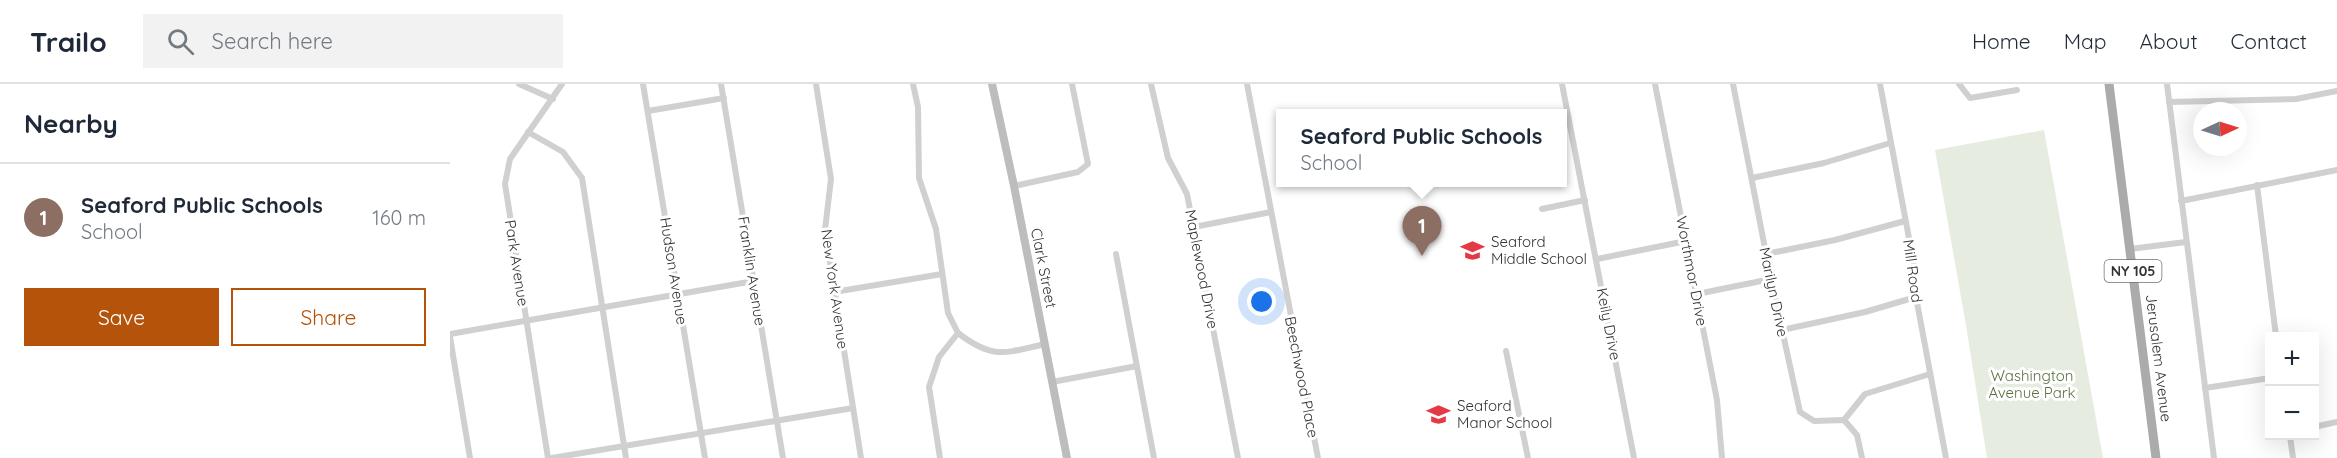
<!DOCTYPE html>
<html lang="en">
<head>
<meta charset="utf-8">
<style>
	body { margin:0; font-family:Quicksand,sans-serif; background:#f2f2f3; color:#1f2937 }
	.controls { position:absolute; right:18px; bottom:18px; display:grid; overflow:hidden; border-radius:0px; box-shadow:0 6px 24px #0002 }
	.controls button { width:54px; height:54px; display:grid; place-items:center; padding:0; border:0; border-bottom:2px solid #e0e1e3; background:#fff; color:#1f2937; font:30px sans-serif }
	.compass { position:absolute; left:1743px; top:18px; width:54px; height:54px; border-radius:50%; background:#fff; box-shadow:0 6px 24px #0002; rotate:86deg }
	.you { position:absolute; left:812px; top:218px; width:21px; height:21px; margin:-15px; border:4px solid #fff; border-radius:50%; background:#1a73e8; box-shadow:0 0 0 9px #1a73e833 }
	.badge { display:grid; place-items:center; width:39px; height:39px; border-radius:50%; background:#b45309; color:#fff; font-size:20px; font-weight:700 }
	.pin { position:absolute; translate:-50% -50px; filter:drop-shadow(0 2px 3px #0008) }
	.pin::after { content:''; position:absolute; top:32px; width:21px; height:18px; background:inherit; clip-path:polygon(0 0,100% 0,50% 100%) }
	.popup { position:absolute; left:826px; top:25px; width:291px; height:78px; box-sizing:border-box; display:grid; place-content:center; border-radius:0px; background:#fff; filter:drop-shadow(0 2px 4px #0005); font-size:20px; white-space:nowrap; color:#747a83 }
	.popup b { font-size:22px; color:#1f2937 }
	.popup::after { content:''; position:absolute; left:50%; top:100%; margin-left:-12px; border:12px solid transparent; border-top-color:#fff }
	.list { margin:0; padding:0; list-style:none }
	h2 { display:flex; justify-content:space-between; align-items:center; height:78px; margin:0; padding:0 24px; font-size:26px }
	h2 small { font-size:20px; font-weight:400; color:#747a83 }
	.list li { display:grid; grid-template-columns:39px 1fr auto; gap:18px; align-items:center; box-sizing:border-box; height:108px; padding:0 24px; border-top:2px solid #e0e1e3 }
	.list b { display:block; font-size:22px; white-space:nowrap }
	.list p { margin:0; font-size:20px; white-space:nowrap; color:#747a83 }
	.list em { font-size:20px; font-style:normal; color:#747a83 }
	.actions { display:flex; gap:12px; padding:18px 24px }
	.actions a { flex:1; padding:14px 0; border:2px solid #b45309; border-radius:0px; text-align:center; font-size:21px; color:#b45309 }
	.actions .main { background:#b45309; color:#fff }
	.icon { flex:none; width:33px; height:33px; fill:none; stroke:currentColor; stroke-width:2; stroke-linecap:round; stroke-linejoin:round }
	.map { position:relative; flex:none; width:1887px; height:374px; overflow:hidden }
	header { display:flex; align-items:center; gap:36px; box-sizing:border-box; height:84px; padding:0 30px; background:#fff; border-bottom:2px solid #e0e1e3 }
	header strong { font-size:28px }
	nav { display:flex; gap:33px; margin-inline-start:auto; font-size:21px }
	.search { width:420px; height:54px; background:#f2f2f3; display:flex; align-items:center; gap:15px; box-sizing:border-box; padding:0 21px; border-radius:0px; color:#747a83; font-size:22px }
	main { display:flex }
	aside { flex:1; background:#fff }
	.map>svg:first-child { display:block }
	.green { fill:#e6ecdf }
	.lines { fill:none; stroke-linecap:round; stroke-linejoin:round }
	.street { stroke:#d0d0d0; stroke-width:6 }
	.secondary { stroke:#bdbdbd; stroke-width:8 }
	.primary { stroke:#ababab; stroke-width:9 }
	.labels { text-anchor:middle; dominant-baseline:central; stroke-width:6; stroke-linejoin:round; paint-order:stroke }
	.shield { fill:#fff; stroke:#707070; stroke-width:1.5 }
	.shield-label { font-size:14px; font-weight:bold; fill:#333 }
	.poi-label { font-size:15px; fill:#333; stroke:#fff; text-anchor:start }
	.street-label { font-size:15px; fill:#333; stroke:#fff }
	.park-label { font-size:15px; fill:#56703f; stroke:#fff }
</style>
</head>
<body>
<header>
<strong>Trailo</strong>
<div class="search"><svg class="icon" aria-label="search" viewBox="0 0 24 24"><circle cx="10" cy="10" r="6"/><path d="M15 15l6 6"/></svg>Search here</div>
<nav><a>Home</a><a>Map</a><a>About</a><a>Contact</a></nav>
</header>
<main>
<aside>
<h2>Nearby<small></small></h2>
<ul class="list">
<li><span class="badge" style="background:#8d6e63">1</span><div><b>Seaford Public Schools</b><p>School</p></div><em>160 m</em></li>
</ul>
<div class="actions"><a class="main">Save</a><a>Share</a></div>
</aside>
<div class="map">
<svg width="1887" height="374" viewBox="0 0 1887 374">
	<rect width="100%" height="100%" fill="#fff"/>
	<polygon class="green" points="1594,46 1653,374 1537,374 1516,241 1485,66"/>
	<g class="lines">
		<g class="street">
			<polyline points="69,0 103,15"/>
			<polyline points="193,0 255,374"/>
			<polyline points="271,0 333,374"/>
			<polyline points="366,0 381,95 375,146 411,374"/>
			<polyline points="463,0 468,23 469,94 486,145 498,229 508,249 489,273 479,303 490,374"/>
			<polyline points="701,0 718,74 737,110 788,374"/>
			<polyline points="797,0 868,374"/>
			<polyline points="1112,0 1184,374"/>
			<polyline points="1205,0 1267,316 1272,374"/>
			<polyline points="1283,0 1321,195 1350,328 1364,337 1394,336 1407,351 1412,374"/>
			<polyline points="1430,0 1465,186 1466,213 1496,374"/>
			<polyline points="1509,0 1520,14 1567,6"/>
			<polyline points="1717,0 1764,374"/>
			<polyline points="1719,18 1846,15 1887,7"/>
			<polyline points="198,27 274,14"/>
			<polyline points="78,48 113,68 132,94 176,374"/>
			<polyline points="1302,94 1374,79 1440,59"/>
			<polyline points="1807,101 1826,252"/>
			<polyline points="564,102 628,88 638,80 622,0"/>
			<polyline points="1731,117 1887,86"/>
			<polyline points="1092,125 1135,116"/>
			<polyline points="744,143 821,128"/>
			<polyline points="1680,165 1736,158"/>
			<polyline points="666,170 704,374"/>
			<polyline points="1316,170 1385,156 1455,137"/>
			<polyline points="1147,175 1236,157"/>
			<polyline points="384,208 492,190"/>
			<polyline points="1247,210 1321,195"/>
			<polyline points="1332,246 1415,228 1466,213"/>
			<path d="M508,249C543,276 555,269 595,260"/>
			<polyline points="0,250 304,197"/>
			<polyline points="0,253 20,374"/>
			<polyline points="1056,267 1078,374"/>
			<polyline points="602,298 687,282"/>
			<polyline points="1755,304 1820,294"/>
			<polyline points="1394,336 1415,310 1480,290"/>
			<polyline points="1864,343 1887,338"/>
			<polyline points="1840,352 1843,374"/>
			<polyline points="98,374 55,100 60,75 112,0"/>
			<polyline points="102,374 403,324"/>
		</g>
		<polyline class="secondary" points="542,0 564,102 617,374"/>
		<polyline class="primary" points="1659,0 1706,374"/>
	</g>
	<defs>
		<symbol id="school-bare" viewBox="-9 -9 18 18"><path d="M0-5L7-2L0 1L-7-2ZM-4 1L0 2.5L4 1V4Q0 6-4 4Z" fill="#e63946" stroke="#fff" stroke-width="2.5" paint-order="stroke"/></symbol>
	</defs>
	<g fill-rule="evenodd">
		<use href="#school-bare" x="1006" y="150" width="33" height="33"/>
		<use href="#school-bare" x="972" y="314" width="33" height="33"/>
	</g>
	<g class="labels">
		<rect class="shield" x="1654.5" y="176" width="57" height="22" rx="4.5"/>
		<g class="shield-label">
			<text x="1683" y="187">NY 105</text>
		</g>
		<g class="poi-label">
			<text x="1041" y="157">Seaford<tspan x="1041" dy="17">Middle School</tspan></text>
			<text x="1007" y="321">Seaford<tspan x="1007" dy="17">Manor School</tspan></text>
		</g>
		<g class="street-label">
			<text transform="translate(67 179) rotate(81)">Park Avenue</text>
			<text transform="translate(594 184) rotate(79)">Clark Street</text>
			<text transform="translate(752 185) rotate(79)">Maplewood Drive</text>
			<text transform="translate(224 187) rotate(81)">Hudson Avenue</text>
			<text transform="translate(302 187) rotate(81)">Franklin Avenue</text>
			<text transform="translate(1242 187) rotate(79)">Worthmor Drive</text>
			<text transform="translate(1463 187) rotate(82)">Mill Road</text>
			<text transform="translate(385 205) rotate(82)">New York Avenue</text>
			<text transform="translate(1324 208) rotate(78)">Marilyn Drive</text>
			<text transform="translate(1159 240) rotate(79)">Keily Drive</text>
			<text transform="translate(1709 274) rotate(83)">Jerusalem Avenue</text>
			<text transform="translate(852 293) rotate(79)">Beechwood Place</text>
		</g>
		<g class="park-label">
			<text x="1582" y="291">Washington<tspan x="1582" dy="17">Avenue Park</tspan></text>
		</g>
	</g>
</svg>
<div class="controls">
<button>+</button>
<button>−</button>
</div>
<svg class="compass" viewBox="-18 -18 36 36"><path d="M0-13l5 13h-10z" fill="#e53935"/><path d="M0 13l5-13h-10z" fill="#747a83"/></svg>
<div class="you"></div>
<div class="pin badge" style="left:972px;top:172px;background:#8d6e63">1</div>
<div class="popup"><b>Seaford Public Schools</b>School</div>
</div>
</main>
</body>
</html>
